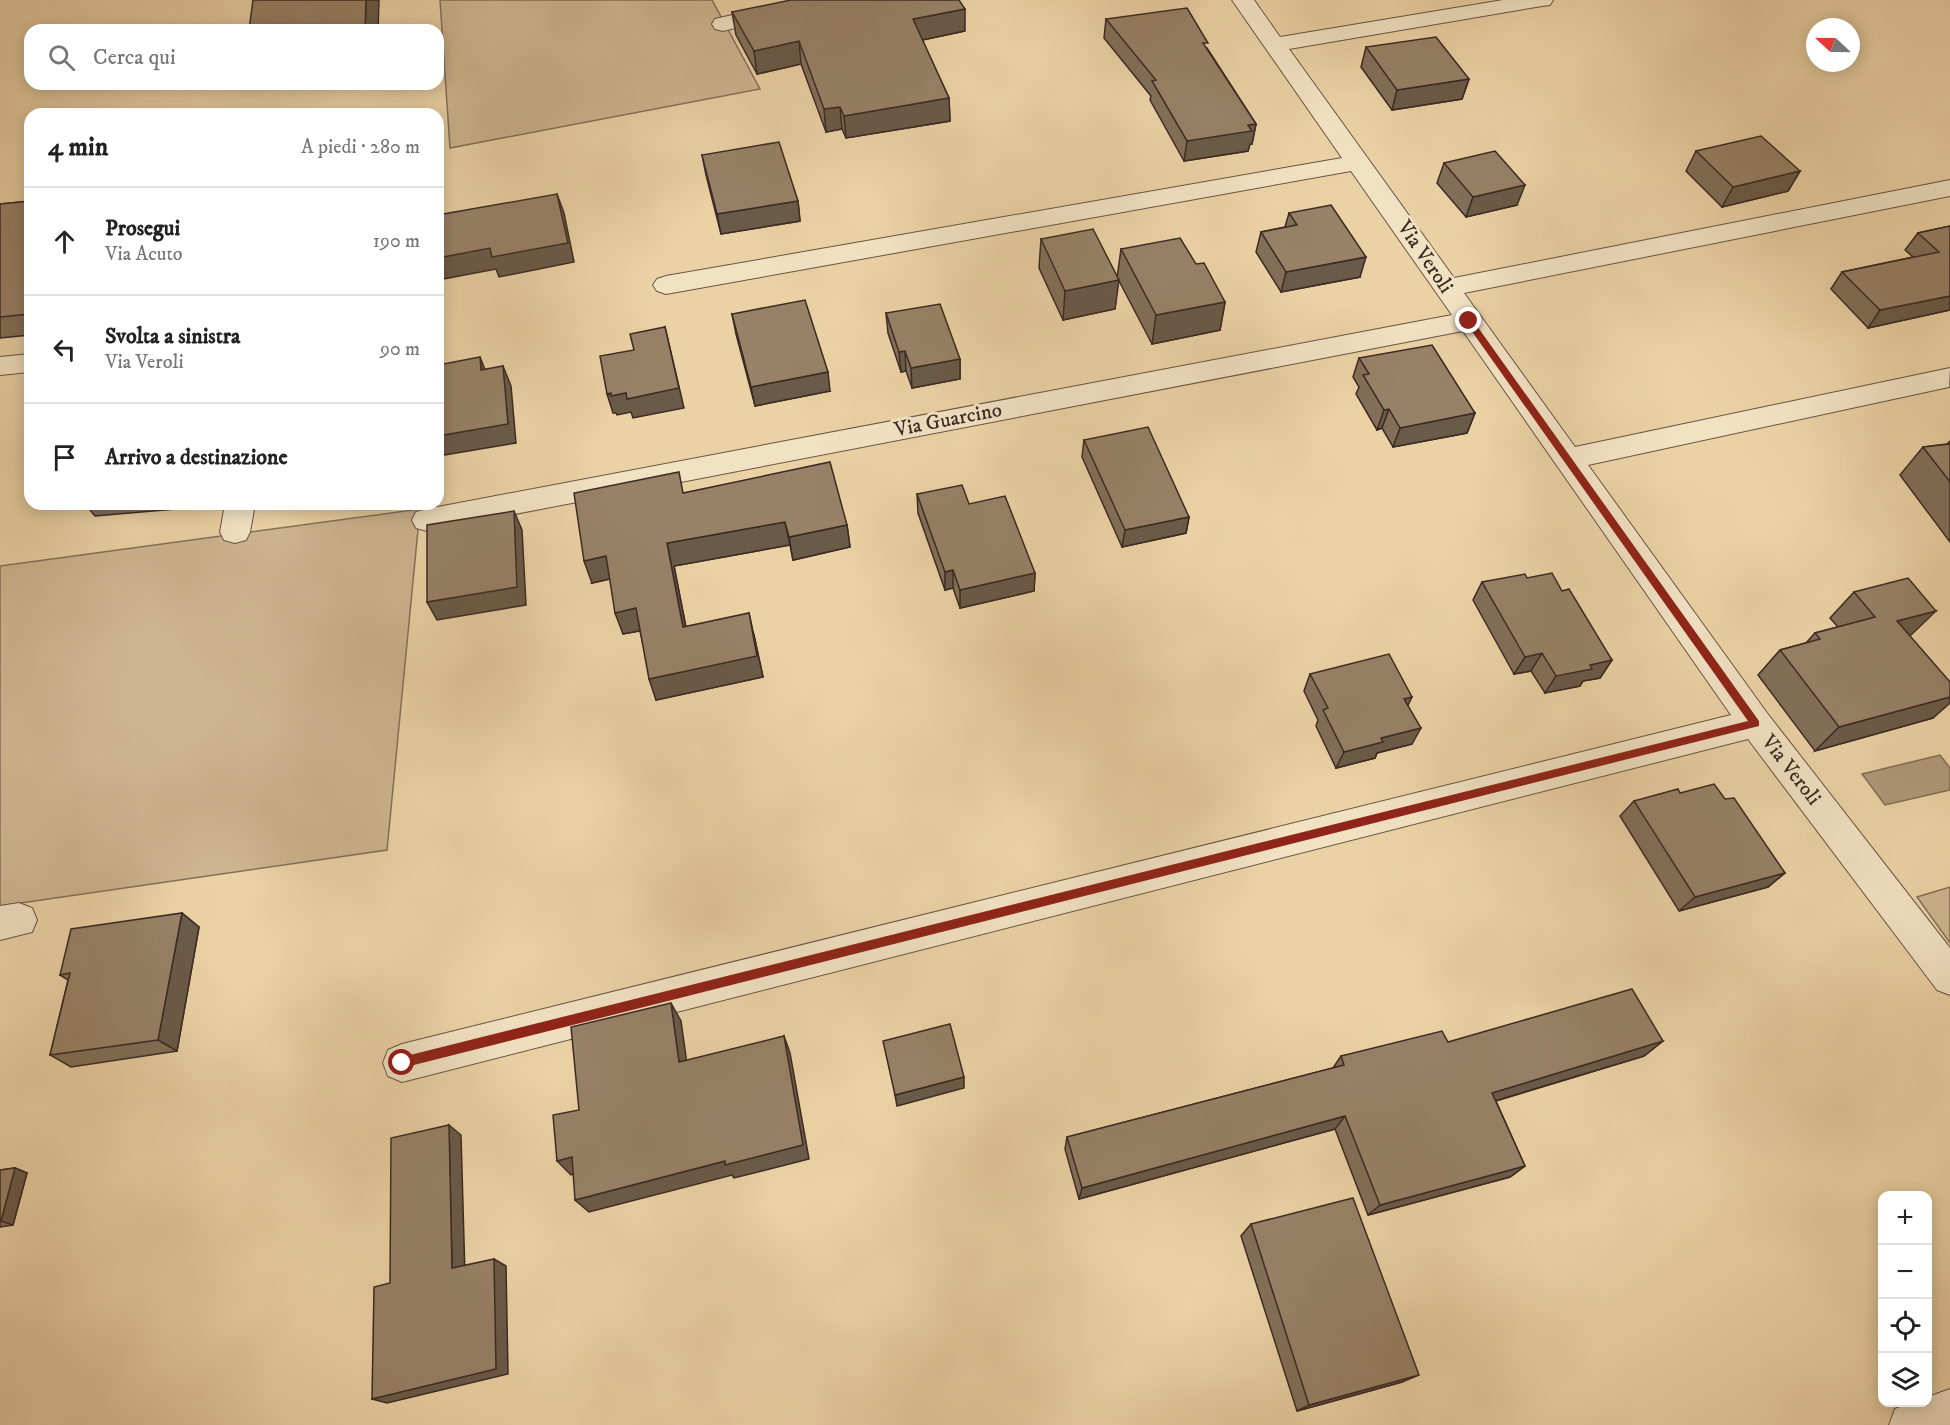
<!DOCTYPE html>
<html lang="it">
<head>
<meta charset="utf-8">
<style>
	body { margin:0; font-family:"IM FELL DW Pica",serif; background:#f2f2f2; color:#222 }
	.controls { position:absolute; right:18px; bottom:18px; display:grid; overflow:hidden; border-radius:12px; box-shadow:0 3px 15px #0003 }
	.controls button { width:54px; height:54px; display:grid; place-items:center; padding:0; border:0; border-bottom:2px solid #e0e0e0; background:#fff; color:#222; font:30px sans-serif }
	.compass { position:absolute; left:1806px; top:18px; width:54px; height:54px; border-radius:50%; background:#fff; box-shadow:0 3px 15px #0003; rotate:292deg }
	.stop { position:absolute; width:18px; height:18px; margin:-14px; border:4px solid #8f2418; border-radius:50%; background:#fff }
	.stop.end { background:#8f2418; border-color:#fff; box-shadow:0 2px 6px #0008 }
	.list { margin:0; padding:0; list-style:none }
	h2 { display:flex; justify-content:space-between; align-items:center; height:78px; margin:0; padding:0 24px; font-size:26px }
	h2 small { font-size:20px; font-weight:400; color:#767676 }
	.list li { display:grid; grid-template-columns:39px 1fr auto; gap:18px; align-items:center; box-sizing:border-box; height:108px; padding:0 24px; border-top:2px solid #e0e0e0 }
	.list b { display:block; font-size:22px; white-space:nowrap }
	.list p { margin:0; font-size:20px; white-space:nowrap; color:#767676 }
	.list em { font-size:20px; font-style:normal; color:#767676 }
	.icon { flex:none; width:33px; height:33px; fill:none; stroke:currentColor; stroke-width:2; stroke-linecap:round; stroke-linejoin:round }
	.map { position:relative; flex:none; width:1950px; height:1425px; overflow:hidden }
	.search { position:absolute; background:#fff; box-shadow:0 3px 15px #0003; left:24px; top:24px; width:420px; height:66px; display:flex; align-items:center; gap:15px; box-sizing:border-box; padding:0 21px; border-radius:18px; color:#767676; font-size:22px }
	.panel { position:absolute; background:#fff; box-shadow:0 3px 15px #0003; left:24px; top:108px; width:420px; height:402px; border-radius:18px }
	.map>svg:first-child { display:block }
	.green { fill:#cdb58f; stroke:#84705a; stroke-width:1.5 }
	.water { fill:#af9979; stroke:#816d57; stroke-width:1.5 }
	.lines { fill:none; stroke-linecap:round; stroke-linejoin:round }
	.street-casing { stroke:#675444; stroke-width:2 }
	.street { fill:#f2e2c4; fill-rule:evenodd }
	.wall { fill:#826f59; stroke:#3b2a24; stroke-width:1.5 }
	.shaded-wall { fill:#6a5a48; stroke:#3b2a24; stroke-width:1.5 }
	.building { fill:#978167; stroke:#3b2a24; stroke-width:1.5 }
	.route { fill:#8f2418 }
	.labels { text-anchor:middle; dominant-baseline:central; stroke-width:6; stroke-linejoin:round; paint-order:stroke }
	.street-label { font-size:21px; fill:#3b2a24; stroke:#f2e2c4 }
</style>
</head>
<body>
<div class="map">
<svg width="1950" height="1425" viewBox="0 0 1950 1425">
	<rect width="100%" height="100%" fill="#ebd2a5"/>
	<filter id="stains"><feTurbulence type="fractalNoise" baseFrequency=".00333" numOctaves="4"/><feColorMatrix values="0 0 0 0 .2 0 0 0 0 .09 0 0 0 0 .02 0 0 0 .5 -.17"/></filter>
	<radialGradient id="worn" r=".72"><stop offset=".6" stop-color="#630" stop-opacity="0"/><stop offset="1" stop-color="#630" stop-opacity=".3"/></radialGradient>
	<g class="green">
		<polygon points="440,0 712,0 760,89 450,148"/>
		<polygon points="420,509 387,850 0,906 0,566"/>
		<polygon points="1950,887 1950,943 1917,897"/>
	</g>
	<polygon class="water" points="1940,755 1950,768 1950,790 1885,805 1862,774"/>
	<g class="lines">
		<defs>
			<g id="street">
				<polygon points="797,0 835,0 832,5 723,31 715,29 712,24 715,19"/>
				<polygon points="1232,0 1254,0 1280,37 1503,0 1553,0 1550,5 1542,6 1289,49 1454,278 1950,180 1950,196 1464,293 1575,447 1950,368 1949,387 1588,465 1767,713 1950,948 1950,995 1937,990 1748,739 402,1082 388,1076 383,1063 388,1050 402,1044 1731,715 1463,331 427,531 416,528 412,520 416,512 427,509 1452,315 1351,171 666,294 657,291 653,285 657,279 666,276 1342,158"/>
				<polygon points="30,354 30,372 0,375 0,357"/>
				<polygon points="225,504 255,504 250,532 246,540 235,543 224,540 220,532"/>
				<polygon points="19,903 32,908 37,920 32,932 0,940 0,906"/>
				<polygon points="1950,1389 1950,1425 1889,1425 1895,1409 1911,1402 1928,1402 1928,1397"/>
			</g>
		</defs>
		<use href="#street" class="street-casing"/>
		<use href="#street" class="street"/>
	</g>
	<g class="wall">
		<polygon points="732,12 965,31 922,40 949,98 950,121 846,138 842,129 826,132 801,64 757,74 736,35"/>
		<polygon points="1106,19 1207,48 1256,124 1252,144 1250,144 1248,151 1184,161 1150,100 1151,96 1104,38"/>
		<polygon points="1366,47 1469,79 1462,99 1392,110 1361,67"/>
		<polygon points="1696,151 1800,171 1788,191 1722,207 1686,171"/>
		<polygon points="702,155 798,201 800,221 721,234 706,175"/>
		<polygon points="1444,163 1517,205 1466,217 1437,183"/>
		<polygon points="30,201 30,335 0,338 0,204"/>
		<polygon points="1289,213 1360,277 1281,292 1256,252 1261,232 1285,227"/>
		<polygon points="1950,226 1950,310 1868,328 1831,289 1842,272 1913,257 1905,250 1918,233"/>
		<polygon points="1041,239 1117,278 1121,249 1196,264 1225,302 1220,330 1152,344 1118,279 1115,309 1063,320 1039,268"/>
		<polygon points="886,313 960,359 960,379 912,388 906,371 901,372 888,333"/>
		<polygon points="732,314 830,391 755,406 736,334"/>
		<polygon points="1359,358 1475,413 1467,433 1393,447 1382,428 1377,430 1356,394 1359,387 1353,377"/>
		<polygon points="1084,440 1189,517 1186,533 1122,547 1082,457"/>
		<polygon points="1950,441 1950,542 1900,475 1923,447 1947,444"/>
		<polygon points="684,493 847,525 850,547 793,560 790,545 674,566 686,627 754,635 763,677 656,700 640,631 623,634 610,579 592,583"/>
		<polygon points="917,494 969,504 1035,573 1034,591 960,608 953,588 945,590 918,513"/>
		<polygon points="85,504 211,504 211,506 95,516"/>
		<polygon points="1527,578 1562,591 1612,660 1600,678 1583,681 1580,686 1545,693 1531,671 1514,674 1473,600 1482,582"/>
		<polygon points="1854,592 1910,636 1933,718 1815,751 1758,675 1780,650 1806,643 1815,633 1838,627 1830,618"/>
		<polygon points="1310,674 1408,705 1412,744 1377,753 1375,758 1336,768 1316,726 1318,720 1304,691"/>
		<polygon points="1680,793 1725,799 1785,873 1768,887 1679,911 1620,816 1634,801"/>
		<polygon points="182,913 199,927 177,1051 71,1067 50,1055 68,980 60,975"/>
		<polygon points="1663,1041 1644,1056 1496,1101 1525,1166 1510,1177 1368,1215 1335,1129 1079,1199 1065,1149 1067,1137 1333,1068 1341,1056 1448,1042"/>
		<polygon points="15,1168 27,1173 13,1225 0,1227 0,1170"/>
		<polygon points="1251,1224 1402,1382 1297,1411 1241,1236"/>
	</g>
	<g class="shaded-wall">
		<polygon points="366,0 379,0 378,30 365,30"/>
		<polygon points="965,9 965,31 913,42 913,19"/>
		<polygon points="799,41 801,64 757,74 754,51"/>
		<polygon points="1469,79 1462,99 1392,110 1397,90"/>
		<polygon points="949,98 950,121 846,138 844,116"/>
		<polygon points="840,107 842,129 826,132 824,109"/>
		<polygon points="1256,124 1252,144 1250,144 1248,151 1184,161 1187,141 1248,125"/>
		<polygon points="1800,171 1788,191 1722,207 1733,187"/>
		<polygon points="1525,185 1517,205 1466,217 1473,197"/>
		<polygon points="557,194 564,213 574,262 499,277 496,269 438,280 438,258"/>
		<polygon points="798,201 800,221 721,234 717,214"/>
		<polygon points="1366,257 1360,277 1281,292 1286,272"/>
		<polygon points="1119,280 1115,309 1063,320 1065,291"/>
		<polygon points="1950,296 1950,310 1868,328 1880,310"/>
		<polygon points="1225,302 1220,330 1152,344 1156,315"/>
		<polygon points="665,327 684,408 633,418 631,412 617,415 616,413 613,413 607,394 626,393"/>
		<polygon points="905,351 906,371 901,372 899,352"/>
		<polygon points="480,357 488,377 481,370"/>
		<polygon points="960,359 960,379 912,388 911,368"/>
		<polygon points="503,366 511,386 516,443 438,456 438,436"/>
		<polygon points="828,372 830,391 755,406 751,387"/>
		<polygon points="1389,409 1382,428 1377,430 1384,410"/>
		<polygon points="1475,413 1467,433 1393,447 1400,428"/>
		<polygon points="514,511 522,530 526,605 437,620 427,602"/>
		<polygon points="1189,517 1186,533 1122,547 1125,530"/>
		<polygon points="785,522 790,545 674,566 690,649 683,627 667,543"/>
		<polygon points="847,525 850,547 793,560 789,537"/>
		<polygon points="606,556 614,578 592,583 584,561"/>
		<polygon points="953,570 953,588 945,590 945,572"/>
		<polygon points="1035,573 1034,591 960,608 960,590"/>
		<polygon points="636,608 644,630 623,634 615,613"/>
		<polygon points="1936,611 1910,636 1897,621"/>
		<polygon points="749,613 763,677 656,700 649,679"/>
		<polygon points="1542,653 1531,671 1514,674 1525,657"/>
		<polygon points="1612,660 1600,678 1583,681 1580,686 1545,693 1556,676 1590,665"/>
		<polygon points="1412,697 1404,714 1404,699"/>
		<polygon points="1950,697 1950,703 1933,718 1815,751 1839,727"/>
		<polygon points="1421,728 1412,744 1377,753 1375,758 1336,768 1344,752 1381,738"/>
		<polygon points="1785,873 1768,887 1679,911 1695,897"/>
		<polygon points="182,913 199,927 177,1051 158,1040"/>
		<polygon points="671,1003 681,1021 689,1078 679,1062"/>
		<polygon points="784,1036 790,1053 809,1159 734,1178 732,1175 589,1212 575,1200 725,1161"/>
		<polygon points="1663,1041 1644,1056 1478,1106 1492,1093"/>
		<polygon points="964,1077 964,1088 897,1106 895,1095"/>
		<polygon points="1345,1116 1335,1129 1079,1199 1082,1188"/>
		<polygon points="449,1125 461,1135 465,1276 452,1268"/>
		<polygon points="572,1157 586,1171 571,1175 557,1161"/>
		<polygon points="1525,1166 1510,1177 1368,1215 1380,1205"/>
		<polygon points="15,1168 27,1173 13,1225 1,1221"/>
		<polygon points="494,1259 506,1266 508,1374 387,1403 372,1399"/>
		<polygon points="1419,1375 1402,1382 1297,1411 1309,1405"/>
	</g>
	<g class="building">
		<polygon points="253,0 366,0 365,30 249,30"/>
		<polygon points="791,0 959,0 965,9 913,19 949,98 844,116 840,107 824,109 799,41 754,51 732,12"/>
		<polygon points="1187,8 1208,43 1203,43 1256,124 1248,125 1252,131 1187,141 1152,81 1156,80 1106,19"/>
		<polygon points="1436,37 1469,79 1397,90 1366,47"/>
		<polygon points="1761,136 1800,171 1733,187 1696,151"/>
		<polygon points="779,142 798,201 717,214 702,155"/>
		<polygon points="1495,151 1525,185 1473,197 1444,163"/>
		<polygon points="557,194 568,243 492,257 490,248 438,258 438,215"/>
		<polygon points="30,201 30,314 0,317 0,204"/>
		<polygon points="1331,205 1366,257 1286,272 1261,232 1297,225 1289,213"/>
		<polygon points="1950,226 1950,296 1880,310 1842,272 1939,252 1918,233"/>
		<polygon points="1093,229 1119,280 1065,291 1041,239"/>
		<polygon points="1180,238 1196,264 1204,263 1225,302 1156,315 1121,249"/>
		<polygon points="805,300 828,372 751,387 732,314"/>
		<polygon points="940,304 960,359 911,368 905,351 899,352 886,313"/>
		<polygon points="665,327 679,388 627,399 626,393 611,396 611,393 607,394 600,356 634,350 630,334"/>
		<polygon points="1432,345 1475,413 1400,428 1389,409 1384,410 1363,375 1369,374 1359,358"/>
		<polygon points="480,357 481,370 503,366 508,424 438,436 438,365"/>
		<polygon points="1148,427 1189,517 1125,530 1084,440"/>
		<polygon points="1950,444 1950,482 1923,447"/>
		<polygon points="830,462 847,525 789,537 785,522 667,543 683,627 749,613 757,656 649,679 636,608 615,613 606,556 584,561 574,493 679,472 683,493"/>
		<polygon points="962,485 969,504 1005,496 1035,573 960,590 953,570 945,572 917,494"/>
		<polygon points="514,511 517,587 427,602 427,525"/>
		<polygon points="1552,573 1562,591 1569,589 1612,660 1590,665 1592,669 1556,676 1542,653 1525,657 1482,582 1525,574 1527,578"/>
		<polygon points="1908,578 1936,611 1897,621 1950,682 1950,697 1839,727 1780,650 1820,639 1815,633 1875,617 1854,592"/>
		<polygon points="1389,654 1412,697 1404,699 1421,728 1381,738 1383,742 1344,752 1323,710 1328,708 1310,674"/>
		<polygon points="1714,784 1725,799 1734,798 1785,873 1695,897 1634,801 1678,789 1680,793"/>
		<polygon points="182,913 158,1040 50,1055 70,973 60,975 71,929"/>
		<polygon points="1632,989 1663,1041 1492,1093 1525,1166 1380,1205 1345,1116 1082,1188 1067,1137 1344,1065 1341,1056 1442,1031 1448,1042"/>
		<polygon points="671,1003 679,1062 784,1036 803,1145 725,1165 725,1161 575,1200 572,1157 557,1161 553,1115 579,1110 571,1027"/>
		<polygon points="950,1024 964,1077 895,1095 883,1041"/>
		<polygon points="449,1125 452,1268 494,1259 496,1369 372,1399 374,1287 390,1283 391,1138"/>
		<polygon points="15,1168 1,1221 0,1221 0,1170"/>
		<polygon points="1353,1198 1419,1375 1309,1405 1251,1224"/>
	</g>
	<polygon class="route" points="1466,319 1472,319 1759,721 1759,726 402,1068 398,1067 397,1063 402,1057 1748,721 1466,323"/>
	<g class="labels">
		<g class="street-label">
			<text transform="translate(1425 257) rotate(56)">Via Veroli</text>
			<text transform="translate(948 420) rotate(-11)">Via Guarcino</text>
			<text transform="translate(1791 770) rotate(52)">Via Veroli</text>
		</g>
	</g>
	<rect width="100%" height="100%" filter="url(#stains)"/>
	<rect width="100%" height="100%" fill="url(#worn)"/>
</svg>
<div class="controls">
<button>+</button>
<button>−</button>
<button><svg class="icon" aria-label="locate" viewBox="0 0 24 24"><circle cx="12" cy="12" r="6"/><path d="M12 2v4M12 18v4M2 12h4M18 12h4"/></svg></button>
<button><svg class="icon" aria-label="layers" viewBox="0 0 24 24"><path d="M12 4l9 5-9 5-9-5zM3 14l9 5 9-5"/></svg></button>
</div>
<svg class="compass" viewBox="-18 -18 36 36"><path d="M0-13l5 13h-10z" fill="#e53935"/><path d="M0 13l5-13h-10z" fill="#767676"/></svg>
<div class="stop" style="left:402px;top:1063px"></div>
<div class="stop end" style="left:1469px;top:321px"></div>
<div class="search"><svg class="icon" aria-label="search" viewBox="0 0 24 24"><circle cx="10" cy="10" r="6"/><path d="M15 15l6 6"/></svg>Cerca qui</div>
<section class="panel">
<h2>4 min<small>A piedi · 280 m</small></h2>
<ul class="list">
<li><svg class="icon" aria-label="ahead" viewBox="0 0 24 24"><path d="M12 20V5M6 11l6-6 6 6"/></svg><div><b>Prosegui</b><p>Via Acuto</p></div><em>190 m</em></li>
<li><svg class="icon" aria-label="left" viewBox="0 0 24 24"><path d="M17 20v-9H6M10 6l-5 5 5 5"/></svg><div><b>Svolta a sinistra</b><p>Via Veroli</p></div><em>90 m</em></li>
<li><svg class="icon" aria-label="arrive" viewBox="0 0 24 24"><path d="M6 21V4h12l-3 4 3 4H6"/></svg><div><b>Arrivo a destinazione</b></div></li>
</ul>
</section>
</div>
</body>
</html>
